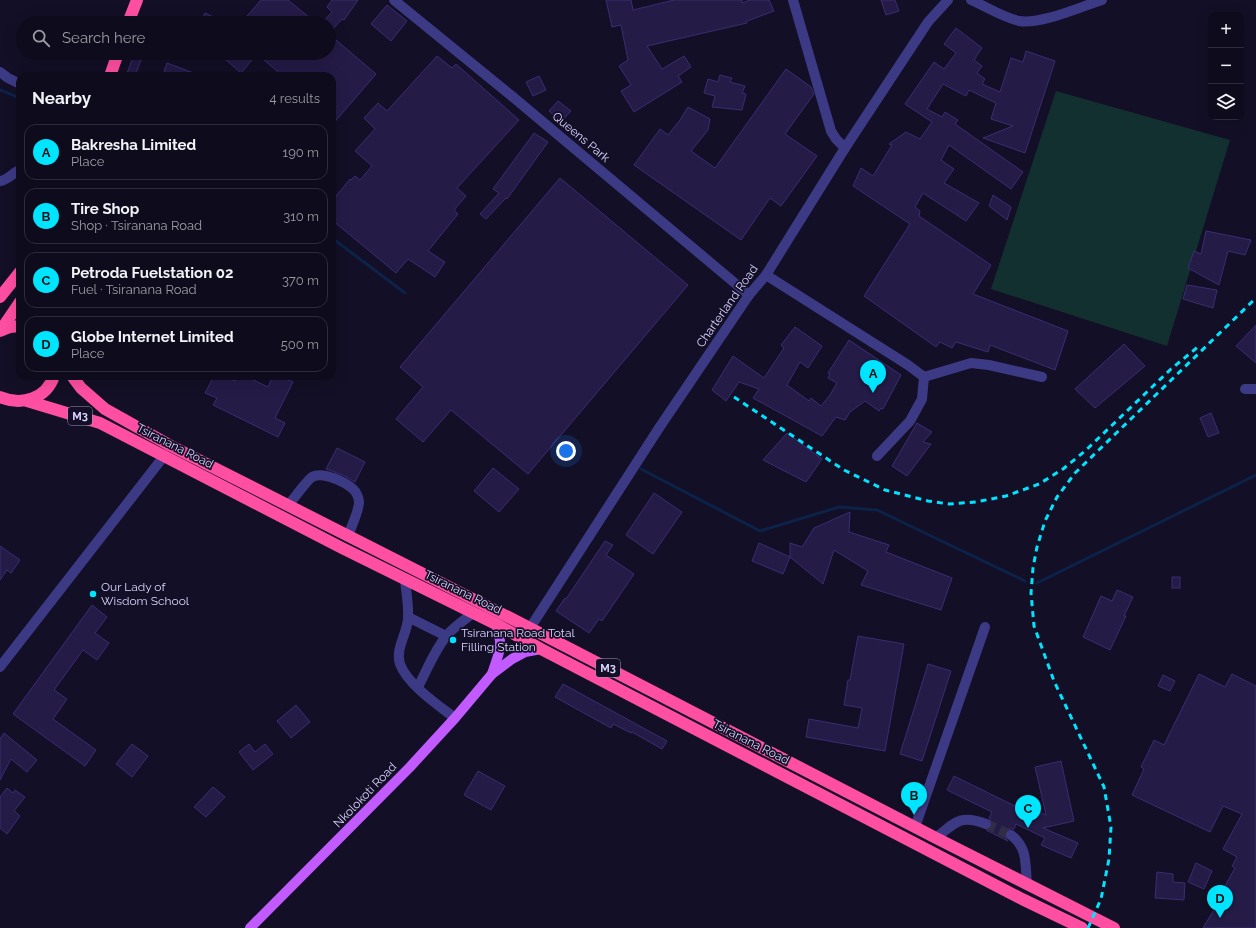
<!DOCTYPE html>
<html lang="en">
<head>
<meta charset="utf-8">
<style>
	body { margin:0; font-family:Raleway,sans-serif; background:#1c1929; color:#f1f3f6 }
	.controls { position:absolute; right:12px; top:12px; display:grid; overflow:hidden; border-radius:8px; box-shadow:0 4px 16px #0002 }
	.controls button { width:36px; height:36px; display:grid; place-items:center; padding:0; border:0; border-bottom:1px solid #2e2b3b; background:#0e0b1c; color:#f1f3f6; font:20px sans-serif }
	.you { position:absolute; left:566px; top:451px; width:14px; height:14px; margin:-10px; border:3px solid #fff; border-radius:50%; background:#1a73e8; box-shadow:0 0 0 6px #1a73e833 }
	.badge { display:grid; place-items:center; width:26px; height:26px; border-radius:50%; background:#00e5ff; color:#111; font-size:13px; font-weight:700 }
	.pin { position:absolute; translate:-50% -33px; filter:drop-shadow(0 1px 2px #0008) }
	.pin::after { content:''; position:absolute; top:21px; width:14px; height:12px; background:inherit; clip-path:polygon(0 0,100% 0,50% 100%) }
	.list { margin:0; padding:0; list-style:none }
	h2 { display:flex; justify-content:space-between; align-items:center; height:52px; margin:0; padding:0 16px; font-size:17px }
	h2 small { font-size:13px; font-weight:400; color:#9b9ba3 }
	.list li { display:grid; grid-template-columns:26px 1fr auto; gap:12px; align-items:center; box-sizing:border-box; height:56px; margin:0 8px 8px; padding:0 8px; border:1px solid #2e2b3b; border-radius:12px }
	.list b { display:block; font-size:15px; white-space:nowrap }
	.list p { margin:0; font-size:13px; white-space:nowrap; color:#9b9ba3 }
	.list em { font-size:13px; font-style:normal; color:#9b9ba3 }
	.icon { flex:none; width:22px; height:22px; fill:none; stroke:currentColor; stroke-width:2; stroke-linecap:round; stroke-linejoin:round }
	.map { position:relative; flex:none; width:1256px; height:928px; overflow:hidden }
	.search { position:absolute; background:#0e0b1c; box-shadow:0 4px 16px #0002; left:16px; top:16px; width:320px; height:44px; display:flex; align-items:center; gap:10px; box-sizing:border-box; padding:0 14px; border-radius:22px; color:#9b9ba3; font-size:15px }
	.panel { position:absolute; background:#0e0b1c; box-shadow:0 4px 16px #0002; left:16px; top:72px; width:320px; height:308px; border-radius:12px }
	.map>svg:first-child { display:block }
	.green { fill:#12302f }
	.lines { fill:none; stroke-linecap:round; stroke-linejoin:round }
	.stream { stroke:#0c2248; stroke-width:3 }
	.building { fill:#241b47; stroke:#3b2d73 }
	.minor-tunnel { stroke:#312d47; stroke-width:10; stroke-dasharray:10 5; stroke-linecap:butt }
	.minor { stroke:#3d3a85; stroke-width:10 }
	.major { stroke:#c25bff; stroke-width:10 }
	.highway { stroke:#ff4fa3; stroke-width:12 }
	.rail { stroke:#00e5ff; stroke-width:3; stroke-dasharray:6 5; stroke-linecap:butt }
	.poi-dot { fill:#00e5ff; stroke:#130f26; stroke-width:1.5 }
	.labels { text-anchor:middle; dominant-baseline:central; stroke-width:3.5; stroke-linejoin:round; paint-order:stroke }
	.shield { fill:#130f26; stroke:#9e99be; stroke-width:1 }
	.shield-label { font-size:11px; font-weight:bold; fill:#d9d4ff }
	.street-label { font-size:12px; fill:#d9d4ff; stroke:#130f26 }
	.poi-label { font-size:12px; fill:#d9d4ff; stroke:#130f26; text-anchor:start }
</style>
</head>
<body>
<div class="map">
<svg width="1256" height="928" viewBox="0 0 1256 928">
	<rect width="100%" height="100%" fill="#130f26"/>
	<polygon class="green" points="1056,91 1230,140 1167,346 991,289"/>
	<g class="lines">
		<g class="stream">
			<polyline points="0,90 20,98"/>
			<polyline points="332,238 405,293"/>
			<polyline points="641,469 760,531 839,507 877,510 1025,581"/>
			<polyline points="1037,583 1256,475"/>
		</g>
	</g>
	<g class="building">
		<polygon points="261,0 288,0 316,23 241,23"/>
		<polygon points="332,0 358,0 344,20 342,19 329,33 329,23 322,23 332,12 327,7"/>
		<polygon points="606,0 631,0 633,10 674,0 742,0 742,3 750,0 769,0 774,11 747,21 747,23 647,46 662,69 684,56 691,67 678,76 682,82 634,112 621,91 631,85 619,66 628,60 621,25 612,27"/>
		<polygon points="881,0 895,0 899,11 886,15"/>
		<polygon points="387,5 407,21 391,41 371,24"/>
		<polygon points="205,13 226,23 200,23"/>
		<polygon points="956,28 982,48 974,60 982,66 977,73 985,79 982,84 1000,92 1011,58 1023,62 1026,51 1055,61 1025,153 983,138 1013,126 991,119 996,103 969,90 966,96 943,84 927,109 942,117 945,112 958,120 955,124 1023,172 1011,189 949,145 941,160 954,169 944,183 979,203 966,221 923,193 915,207 920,211 919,216 991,265 973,294 1068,331 1055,370 990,345 988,352 956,342 952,348 940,342 936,347 864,296 910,224 853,186 861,168 873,176 892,145 889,144 906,132 920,139 932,122 905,104 934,62 944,69 956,53 944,44"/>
		<polygon points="329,34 376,74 332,125 332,76 283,76 257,54 241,73 218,53 329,53"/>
		<polygon points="437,56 452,68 456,64 519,120 457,188 466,196 454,210 458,214 428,251 445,262 435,277 408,259 396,273 332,220 332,201 350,179 351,180 355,176 360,180 372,166 355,151 375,129 364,118 378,103 387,111"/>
		<polygon points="133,57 141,60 135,76 126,76"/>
		<polygon points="167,63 199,75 199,76 166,76 167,73 164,71"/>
		<polygon points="786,69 811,87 814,94 785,134 817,156 781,206 770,198 741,240 634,165 660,129 668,135 680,120 688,107 710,119 708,130 691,151 715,168"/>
		<polygon points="720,75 732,78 730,82 745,86 742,93 746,94 742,110 712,107 715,96 704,93 708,79 718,82"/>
		<polygon points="539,76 546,90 533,96 526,82"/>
		<polygon points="558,101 571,111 561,122 549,111"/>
		<polygon points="534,133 548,142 507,199 506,198 486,219 480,214 499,193 493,189"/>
		<polygon points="560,178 688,285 528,474 451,410 423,442 396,419 423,387 400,367"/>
		<polygon points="993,195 1011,207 1007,220 989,206"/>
		<polygon points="1206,231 1251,240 1245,255 1228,251 1219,285 1188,268 1194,251 1201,254"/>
		<polygon points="1187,285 1217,290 1213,308 1183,299"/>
		<polygon points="1256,325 1256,363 1236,346"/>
		<polygon points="795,327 822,346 808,368 800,362 787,385 809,401 811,398 821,406 830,395 837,383 828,378 830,374 828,373 849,340 901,375 883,409 881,408 879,411 865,401 850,412 845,420 836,417 822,436 753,398 759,389 739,382 726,401 712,390 733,356 764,378 784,348 781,345"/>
		<polygon points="1124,344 1145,366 1095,408 1075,389"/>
		<polygon points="214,376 224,376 235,381 237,376 245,376 268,387 273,376 280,376 293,382 275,418 285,423 278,437 213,405 217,398 205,393"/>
		<polygon points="1211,413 1219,433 1208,437 1200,418"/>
		<polygon points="917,423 932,432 923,442 931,444 907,476 892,466"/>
		<polygon points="787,433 822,459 806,482 763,460"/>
		<polygon points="337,448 365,462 355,482 343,475 326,469"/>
		<polygon points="493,468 519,489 499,512 474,491"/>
		<polygon points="654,493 682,512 653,554 626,535"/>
		<polygon points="850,512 849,532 889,545 886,552 952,578 941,610 861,585 868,571 834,550 823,584 790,557 790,543 802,547 814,528"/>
		<polygon points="605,541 613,545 606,555 634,574 602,621 599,619 589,633 556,611 565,598 566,599"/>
		<polygon points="759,543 790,557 783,574 752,561"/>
		<polygon points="0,546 20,560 11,573 7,570 0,580"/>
		<rect x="1172" y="577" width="8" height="11"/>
		<polygon points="1117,590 1133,597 1124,616 1126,616 1110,650 1083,637 1101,596 1112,601"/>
		<polygon points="92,605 107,617 95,633 109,643 97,660 83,650 54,690 67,699 53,719 96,750 85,766 13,714"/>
		<polygon points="858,636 904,644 885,751 806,737 809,719 858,728 862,708 844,705 848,680 850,680"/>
		<polygon points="928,664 951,671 922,761 900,754"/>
		<polygon points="1199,674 1225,687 1232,674 1256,686 1256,928 1203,928 1218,903 1216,902 1235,868 1232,866 1237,857 1223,849 1242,814 1223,806 1210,832 1132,795 1144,769 1141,767 1154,740 1164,745"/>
		<polygon points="1163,675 1175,681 1170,691 1158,686"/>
		<polygon points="563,684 667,741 662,749 632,732 631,733 613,724 611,728 555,697"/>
		<polygon points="296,705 310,722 291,738 277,721"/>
		<polygon points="4,733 37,760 27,772 11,759 0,780 0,739"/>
		<polygon points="132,744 148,756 132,777 116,764"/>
		<polygon points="249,744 255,752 265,744 273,754 253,770 239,752"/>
		<polygon points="1061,761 1074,821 1043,828 1078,843 1071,858 1041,845 1045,838 1016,824 1014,829 1009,829 1006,831 1005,837 1008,841 986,830 990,829 992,826 992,822 989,818 992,812 947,790 954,776 1025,811 1027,806 1046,815 1035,767"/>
		<polygon points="478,771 505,786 491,810 464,795"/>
		<polygon points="213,787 225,797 206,817 194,807"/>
		<polygon points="7,788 13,793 15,790 25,797 14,811 20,816 7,834 0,828 0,797"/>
		<polygon points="1196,863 1212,871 1204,889 1188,882"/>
		<polygon points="1157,872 1173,874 1173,882 1185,883 1184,900 1155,898"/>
	</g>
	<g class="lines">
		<polyline class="minor-tunnel" points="986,824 1011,835"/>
		<g class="minor">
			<polyline points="394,0 513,97 749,295"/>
			<polyline points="793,0 831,131 836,139 845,148"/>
			<path d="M971,0C987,7 1002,17 1019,21C1040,25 1080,7 1102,0"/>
			<polyline points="0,72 8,78 20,84"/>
			<path d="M0,181C8,180 12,173 20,170"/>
			<polyline points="766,275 908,365 924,377 922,399 910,421 877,456"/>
			<polyline points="924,377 971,363 989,365 1042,377"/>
			<polyline points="1245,389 1256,389"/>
			<path d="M288,505C294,499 307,480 312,477C323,471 346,482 354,490C357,493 358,496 359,501C360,509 351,527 348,536"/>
			<path d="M405,579C406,592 409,606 408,619C407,634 395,649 400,664C407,684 439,706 455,718"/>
			<polyline points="408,617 446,636"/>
			<polyline points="530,628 659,428 749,295 766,275 845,148 928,22 948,0"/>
			<polyline points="0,667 164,456"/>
			<path d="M418,687C427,670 434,651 447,635C454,627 464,620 473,613"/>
			<polyline points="915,827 985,627"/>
			<path d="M1011,835C1028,848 1025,864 1027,884"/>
			<path d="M936,838C955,822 961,814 986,824"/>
		</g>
		<g class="major">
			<path d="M492,674C499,652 504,647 496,624"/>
			<polyline points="250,928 410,767 455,718 492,674 512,659 525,652 541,649"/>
		</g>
		<g class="highway">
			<polyline points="128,23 137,0"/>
			<polyline points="110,76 118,53"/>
			<polyline points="0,297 20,272"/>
			<polyline points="1,330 20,302"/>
			<polyline points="0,331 10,327 20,326"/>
			<polyline points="72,376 81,388 105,409 171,446 530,628 936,838 1114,928"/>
			<path d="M0,397C22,406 46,399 54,376"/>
			<polyline points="27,401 100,423 131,439 342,548 496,624 541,649 1022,899 1082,928"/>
		</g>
		<g class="rail">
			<polyline points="734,397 844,470 885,490 928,501 949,504 976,502 1006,496 1039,484 1063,469 1085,451 1171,369 1199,346"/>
			<polyline points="1088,928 1101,899 1109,859 1111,827 1104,787 1054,681 1034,626 1031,593 1033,568 1037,547 1045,521 1057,497 1075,473 1256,298"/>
		</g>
	</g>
	<g class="poi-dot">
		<circle cx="93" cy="594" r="4"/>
		<circle cx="453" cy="640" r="4"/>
	</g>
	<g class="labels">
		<g class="shield">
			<rect x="68" y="407" width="24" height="18" rx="3"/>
			<rect x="596" y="659" width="24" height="18" rx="3"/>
		</g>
		<g class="shield-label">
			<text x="80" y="416">M3</text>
			<text x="608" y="668">M3</text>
		</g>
		<g class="street-label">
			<text transform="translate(581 137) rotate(40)">Queens Park</text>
			<text transform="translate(727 306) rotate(-55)">Charterland Road</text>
			<text transform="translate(175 446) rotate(27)">Tsiranana Road</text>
			<text transform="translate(463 592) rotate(26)">Tsiranana Road</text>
			<text transform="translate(751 742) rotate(27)">Tsiranana Road</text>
			<text transform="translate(365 795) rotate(-46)">Nkolokoti Road</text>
		</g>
		<g class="poi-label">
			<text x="101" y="587">Our Lady of<tspan x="101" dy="14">Wisdom School</tspan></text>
			<text x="461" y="633">Tsiranana Road Total<tspan x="461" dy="14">Filling Station</tspan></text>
		</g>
	</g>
</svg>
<div class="controls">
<button>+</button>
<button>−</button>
<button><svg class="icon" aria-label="layers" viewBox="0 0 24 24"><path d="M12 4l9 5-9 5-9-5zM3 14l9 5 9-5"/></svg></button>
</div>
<div class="you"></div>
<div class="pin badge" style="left:873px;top:393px">A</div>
<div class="pin badge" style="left:914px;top:815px">B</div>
<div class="pin badge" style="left:1028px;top:828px">C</div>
<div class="pin badge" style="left:1220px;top:918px">D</div>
<div class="search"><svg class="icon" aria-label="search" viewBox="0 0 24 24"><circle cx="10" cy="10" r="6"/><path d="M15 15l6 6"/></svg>Search here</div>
<section class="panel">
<h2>Nearby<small>4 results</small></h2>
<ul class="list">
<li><span class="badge">A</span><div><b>Bakresha Limited</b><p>Place</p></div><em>190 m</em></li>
<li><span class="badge">B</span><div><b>Tire Shop</b><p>Shop · Tsiranana Road</p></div><em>310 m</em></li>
<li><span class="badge">C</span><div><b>Petroda Fuelstation 02</b><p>Fuel · Tsiranana Road</p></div><em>370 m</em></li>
<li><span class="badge">D</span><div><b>Globe Internet Limited</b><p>Place</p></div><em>500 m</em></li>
</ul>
</section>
</div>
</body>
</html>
